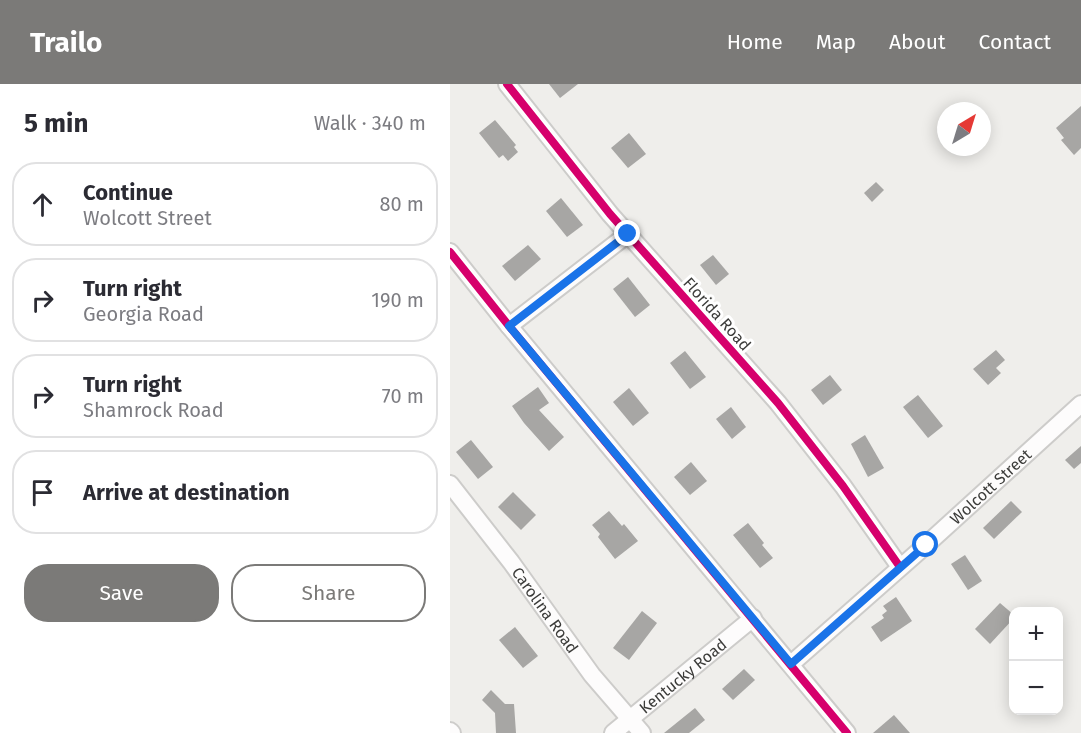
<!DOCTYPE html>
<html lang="en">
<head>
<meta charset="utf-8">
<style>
	body { margin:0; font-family:"Fira Sans",sans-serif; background:#f7f7f7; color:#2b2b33 }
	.controls { position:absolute; right:18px; bottom:18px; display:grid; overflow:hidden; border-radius:12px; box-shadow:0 3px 15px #0003 }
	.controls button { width:54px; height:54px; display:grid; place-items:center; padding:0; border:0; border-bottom:2px solid #e1e1e2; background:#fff; color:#2b2b33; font:30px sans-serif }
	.compass { position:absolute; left:487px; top:18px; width:54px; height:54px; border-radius:50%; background:#fff; box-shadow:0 3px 15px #0003; rotate:38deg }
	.stop { position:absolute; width:18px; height:18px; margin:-14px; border:4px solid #1a73e8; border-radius:50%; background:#fff }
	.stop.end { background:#1a73e8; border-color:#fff; box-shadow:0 2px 6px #0008 }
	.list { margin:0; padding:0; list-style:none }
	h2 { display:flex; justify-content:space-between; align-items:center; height:78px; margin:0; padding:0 24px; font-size:26px }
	h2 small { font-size:20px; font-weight:400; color:#7c7c81 }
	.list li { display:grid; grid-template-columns:39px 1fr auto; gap:18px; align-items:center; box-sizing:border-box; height:84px; margin:0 12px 12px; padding:0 12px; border:2px solid #e1e1e2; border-radius:24px }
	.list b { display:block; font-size:22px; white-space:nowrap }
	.list p { margin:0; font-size:20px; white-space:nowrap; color:#7c7c81 }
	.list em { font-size:20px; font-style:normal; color:#7c7c81 }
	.actions { display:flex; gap:12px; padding:18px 24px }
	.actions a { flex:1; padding:14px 0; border:2px solid #7b7a78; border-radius:24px; text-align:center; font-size:21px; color:#7b7a78 }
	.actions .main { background:#7b7a78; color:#fff }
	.icon { flex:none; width:33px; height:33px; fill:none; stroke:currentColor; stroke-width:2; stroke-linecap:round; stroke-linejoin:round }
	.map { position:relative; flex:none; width:631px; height:649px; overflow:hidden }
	header { display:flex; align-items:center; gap:36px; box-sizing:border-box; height:84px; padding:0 30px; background:#7b7a78; color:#fff }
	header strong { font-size:28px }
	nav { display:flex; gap:33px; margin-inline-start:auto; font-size:21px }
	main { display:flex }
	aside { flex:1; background:#fff }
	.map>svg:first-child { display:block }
	.building { fill:#a7a6a4 }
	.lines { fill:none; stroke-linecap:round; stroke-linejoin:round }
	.street-casing { stroke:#cdccca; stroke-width:20 }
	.street { stroke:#fdfcfc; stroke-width:16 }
	.cycleway-casing { stroke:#fff; stroke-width:11 }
	.cycleway { stroke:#d6006c; stroke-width:8 }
	.route { stroke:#1a73e8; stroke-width:8 }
	.labels { text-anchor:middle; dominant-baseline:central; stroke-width:6; stroke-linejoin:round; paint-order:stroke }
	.street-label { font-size:16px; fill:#3c3c3a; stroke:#fff }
</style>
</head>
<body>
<header>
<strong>Trailo</strong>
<nav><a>Home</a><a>Map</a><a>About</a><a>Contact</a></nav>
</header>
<main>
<aside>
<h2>5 min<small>Walk · 340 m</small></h2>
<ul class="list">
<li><svg class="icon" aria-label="ahead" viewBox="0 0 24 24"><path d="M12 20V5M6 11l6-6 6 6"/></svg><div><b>Continue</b><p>Wolcott Street</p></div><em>80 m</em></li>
<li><svg class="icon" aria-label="right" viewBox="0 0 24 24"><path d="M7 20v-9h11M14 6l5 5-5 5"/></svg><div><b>Turn right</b><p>Georgia Road</p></div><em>190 m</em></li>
<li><svg class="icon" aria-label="right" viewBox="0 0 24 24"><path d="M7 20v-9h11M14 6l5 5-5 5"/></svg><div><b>Turn right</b><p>Shamrock Road</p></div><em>70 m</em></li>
<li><svg class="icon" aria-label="arrive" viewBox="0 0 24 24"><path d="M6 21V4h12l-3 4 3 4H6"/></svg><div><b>Arrive at destination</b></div></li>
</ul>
<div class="actions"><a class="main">Save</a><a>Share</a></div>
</aside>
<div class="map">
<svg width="631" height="649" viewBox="0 0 631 649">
	<rect width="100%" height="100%" fill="#efeeeb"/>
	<g class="building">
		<polygon points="99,0 128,0 110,14"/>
		<polygon points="631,22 631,64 624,71 611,56 614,54 606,44"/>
		<polygon points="45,36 66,61 64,63 68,68 58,77 53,71 49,74 29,49"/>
		<polygon points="179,49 196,70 178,84 161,64"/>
		<polygon points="426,98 434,106 422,118 414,109"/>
		<polygon points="111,114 133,141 117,153 96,127"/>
		<polygon points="78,161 91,175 65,197 52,182"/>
		<polygon points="263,171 279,190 266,201 250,181"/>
		<polygon points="178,193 200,221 185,233 163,205"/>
		<polygon points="546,266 555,276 546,284 551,289 538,301 523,285"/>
		<polygon points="235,267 256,293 240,305 220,279"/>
		<polygon points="380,291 392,306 373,321 361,306"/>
		<polygon points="88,303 99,319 89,326 114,353 99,367 74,339 62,322"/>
		<polygon points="179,304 199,329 183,342 163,318"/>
		<polygon points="468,311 493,342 478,354 453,323"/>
		<polygon points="281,323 296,343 282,355 266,335"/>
		<polygon points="415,351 434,384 418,393 401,360"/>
		<polygon points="21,356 43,383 28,395 6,368"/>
		<polygon points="631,362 631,379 624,385 615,376"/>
		<polygon points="241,378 257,397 240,411 224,393"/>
		<polygon points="63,408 86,431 71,446 48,423"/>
		<polygon points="561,417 572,428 544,455 533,444"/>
		<polygon points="159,427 172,442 174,440 188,457 165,475 148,453 150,450 142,441"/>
		<polygon points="298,439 314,459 312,461 323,474 310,484 283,451"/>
		<polygon points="515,471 532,497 518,506 501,480"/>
		<polygon points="446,513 462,537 431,558 421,543 434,534 432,531 437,527 433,522"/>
		<polygon points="550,519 564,531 564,534 540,560 525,545"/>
		<polygon points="192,527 207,539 179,576 163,564"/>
		<polygon points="65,543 88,572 73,584 49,556"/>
		<polygon points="294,585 305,596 283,616 272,605"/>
		<polygon points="41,606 55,620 64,620 66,649 46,649 45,629 32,616"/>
		<polygon points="245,624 255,636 239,649 214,649"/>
		<polygon points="444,631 460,649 423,649"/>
	</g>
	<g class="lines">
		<defs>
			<g id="street">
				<polyline points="57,0 160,130 328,319 393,402 450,483"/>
				<polyline points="0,168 59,242 397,649"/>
				<polyline points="59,242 178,150"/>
				<path id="s1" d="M0,400L61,478L142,591L192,649"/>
				<path id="s2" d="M341,580L476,461L631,320"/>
				<polyline points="0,647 2,649"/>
				<path id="s3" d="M163,649L303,534"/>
			</g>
		</defs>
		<use href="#street" class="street-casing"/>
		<use href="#street" class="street"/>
		<defs>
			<g id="cycleway">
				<polyline points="57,0 160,130 328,319 393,402 450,483"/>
				<polyline points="0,168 59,242 397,649"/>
			</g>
		</defs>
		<use href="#cycleway" class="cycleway-casing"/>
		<use href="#cycleway" class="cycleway"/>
	</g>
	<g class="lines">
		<polyline class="route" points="178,150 59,242 341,580 476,461"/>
	</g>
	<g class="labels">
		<g class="street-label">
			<text transform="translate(267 230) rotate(48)">Florida Road</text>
			<text stroke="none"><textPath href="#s2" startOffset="267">Wolcott Street</textPath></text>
			<text stroke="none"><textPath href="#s1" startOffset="158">Carolina Road</textPath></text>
			<text stroke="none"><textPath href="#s3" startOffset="90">Kentucky Road</textPath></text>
		</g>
	</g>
</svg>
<div class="controls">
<button>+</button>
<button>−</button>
</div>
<svg class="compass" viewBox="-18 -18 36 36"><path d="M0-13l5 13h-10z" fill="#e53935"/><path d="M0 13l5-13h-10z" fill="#7c7c81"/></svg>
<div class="stop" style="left:476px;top:461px"></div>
<div class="stop end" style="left:178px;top:150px"></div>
</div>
</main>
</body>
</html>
